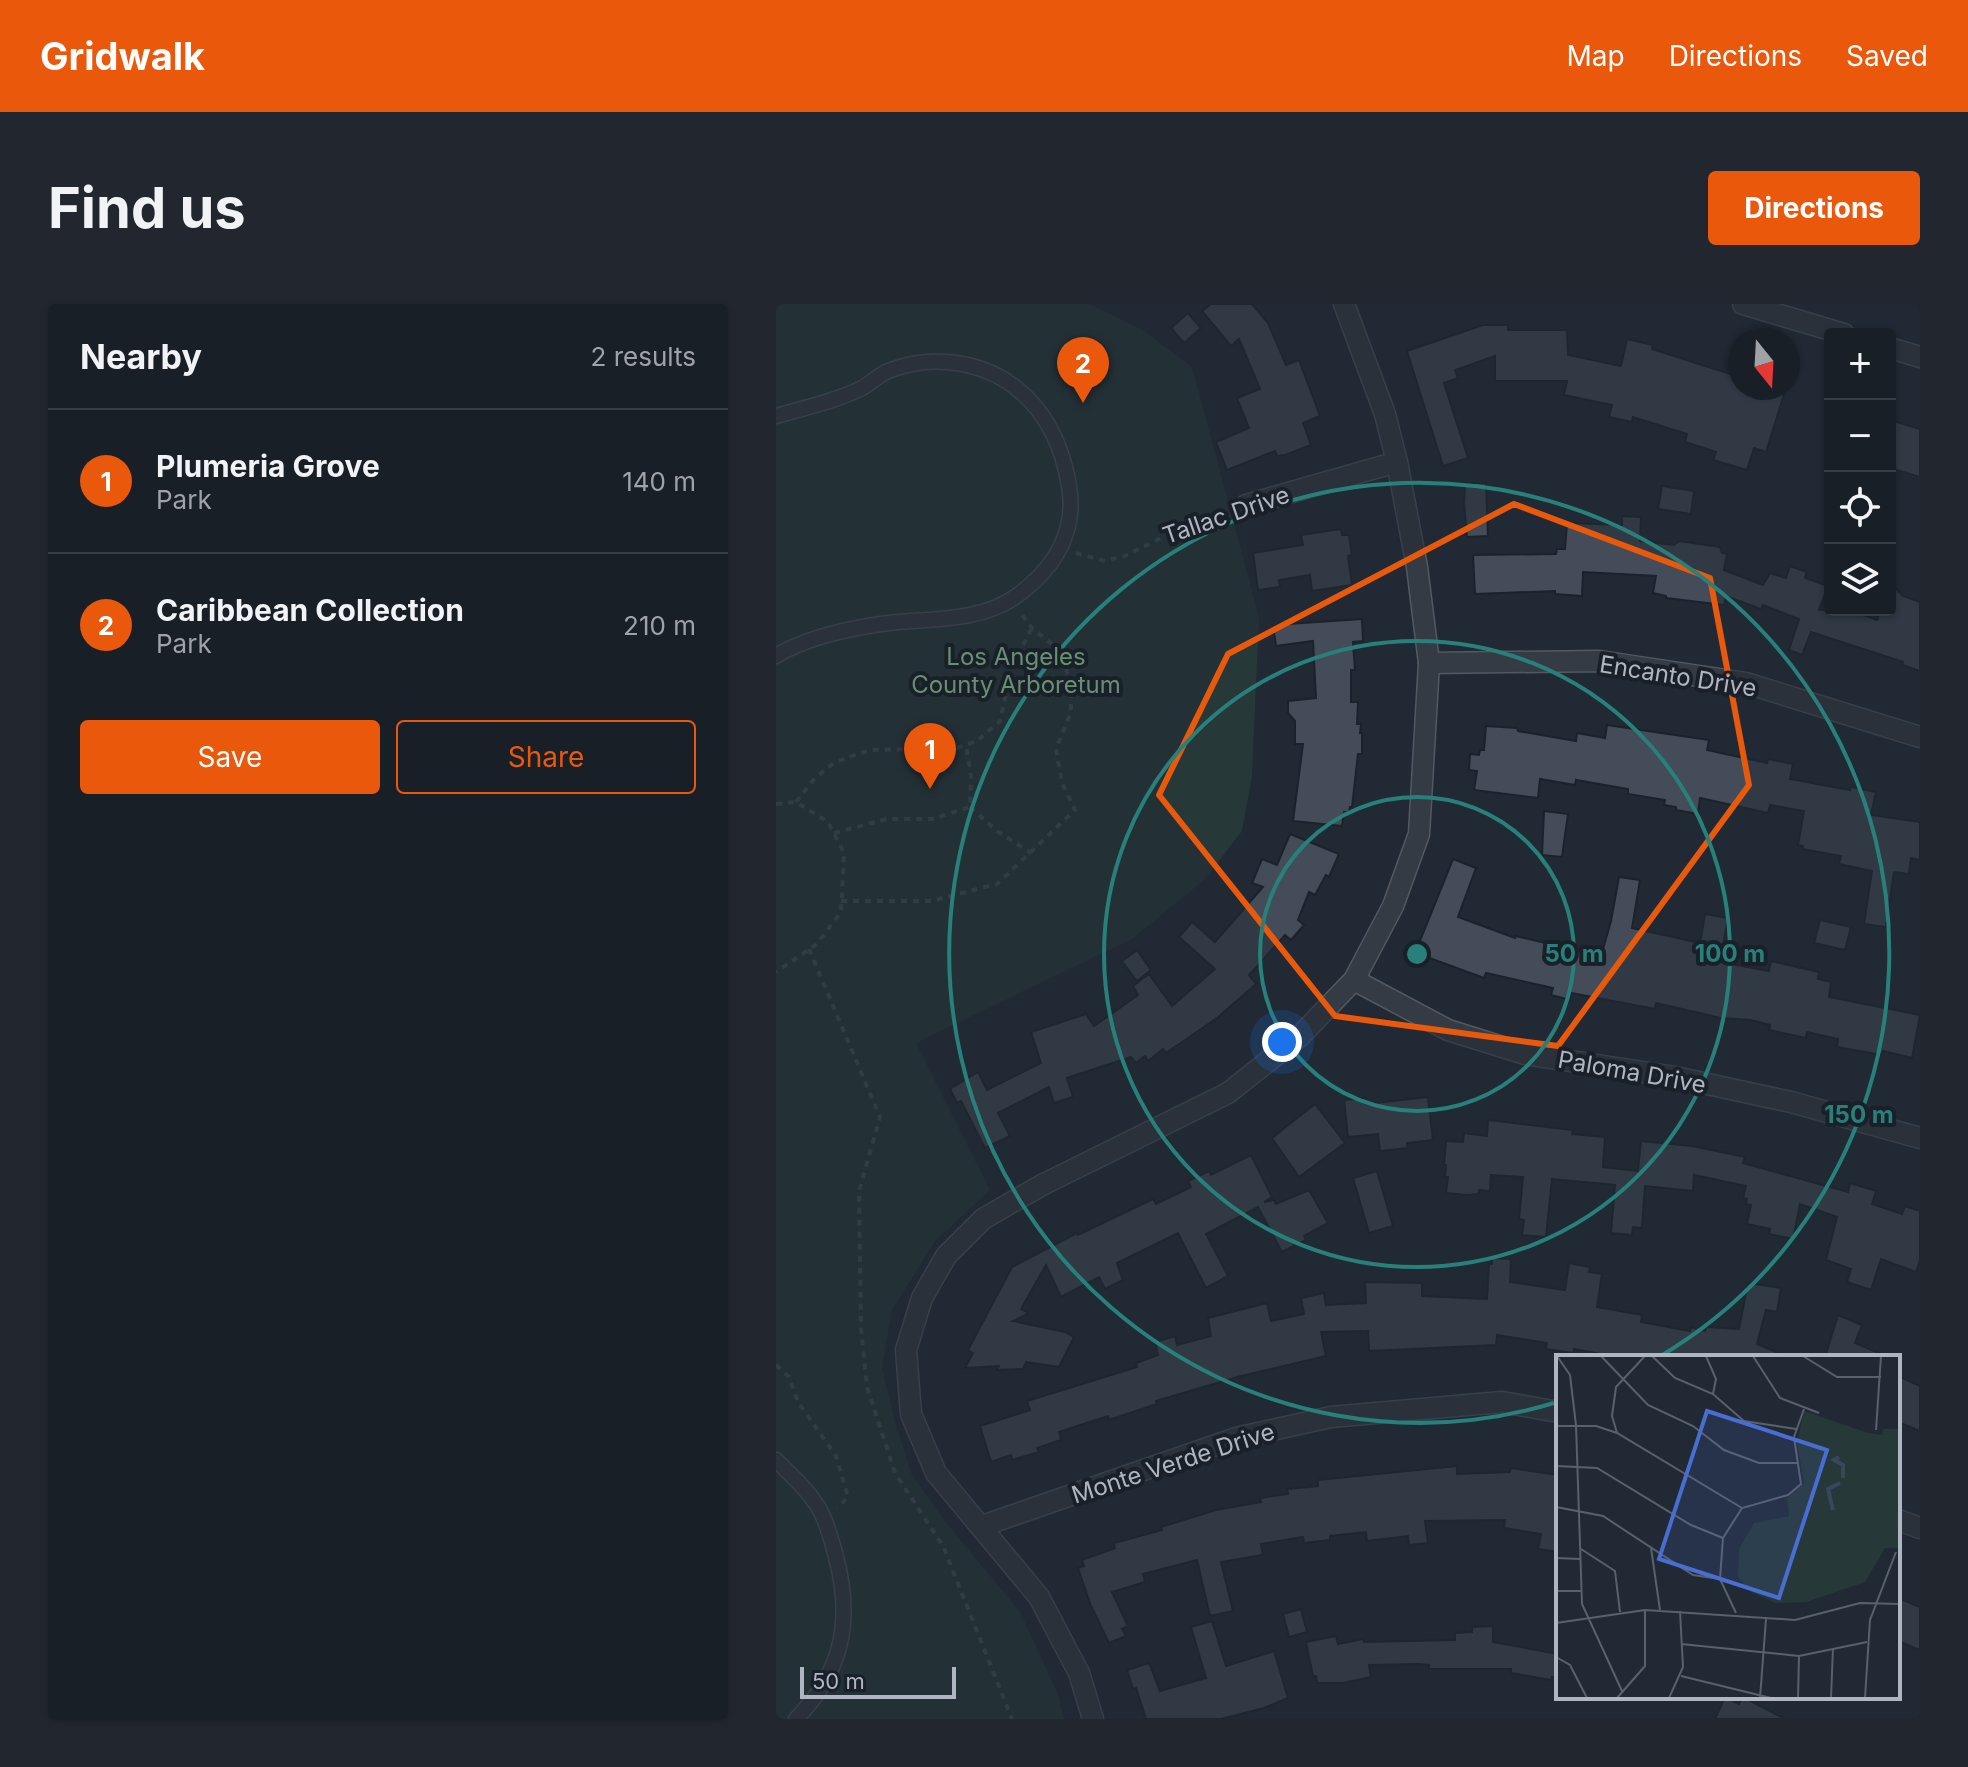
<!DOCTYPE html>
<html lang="en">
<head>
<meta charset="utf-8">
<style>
	body { margin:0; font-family:Inter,sans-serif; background:#22272f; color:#f1f3f6 }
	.controls { position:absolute; right:24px; top:24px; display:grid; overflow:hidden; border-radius:8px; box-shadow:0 2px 6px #0004 }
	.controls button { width:72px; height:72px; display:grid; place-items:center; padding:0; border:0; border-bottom:2px solid #373d44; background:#191f27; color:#f1f3f6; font:40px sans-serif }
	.compass { position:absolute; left:952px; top:24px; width:72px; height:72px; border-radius:50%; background:#191f27; box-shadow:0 2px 6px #0004; rotate:162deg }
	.scale { position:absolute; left:24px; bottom:20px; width:156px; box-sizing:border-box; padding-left:8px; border:4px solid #afb6c1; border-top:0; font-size:22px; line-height:28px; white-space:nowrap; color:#afb6c1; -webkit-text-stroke:6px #1a2029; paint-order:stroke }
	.you { position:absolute; left:506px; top:738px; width:28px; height:28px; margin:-20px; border:6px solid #fff; border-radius:50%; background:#1a73e8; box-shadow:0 0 0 12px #1a73e833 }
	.badge { display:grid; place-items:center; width:52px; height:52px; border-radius:50%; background:#ea580c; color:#fff; font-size:26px; font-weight:700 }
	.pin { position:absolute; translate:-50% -66px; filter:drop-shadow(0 2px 4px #0008) }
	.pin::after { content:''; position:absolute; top:42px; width:28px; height:24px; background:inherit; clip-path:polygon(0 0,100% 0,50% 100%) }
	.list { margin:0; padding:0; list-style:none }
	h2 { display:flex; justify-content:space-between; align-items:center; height:104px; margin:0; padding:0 32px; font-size:34px }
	h2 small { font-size:26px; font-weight:400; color:#9fa2a7 }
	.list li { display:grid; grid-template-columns:52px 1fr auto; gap:24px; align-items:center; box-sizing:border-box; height:144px; padding:0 32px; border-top:2px solid #373d44 }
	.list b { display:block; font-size:30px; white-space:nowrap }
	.list p { margin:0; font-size:26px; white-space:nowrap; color:#9fa2a7 }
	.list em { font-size:26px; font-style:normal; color:#9fa2a7 }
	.actions { display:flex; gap:16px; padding:24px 32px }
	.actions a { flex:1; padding:18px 0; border:2px solid #ea580c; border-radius:8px; text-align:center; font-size:28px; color:#ea580c }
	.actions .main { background:#ea580c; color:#fff }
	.icon { flex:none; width:44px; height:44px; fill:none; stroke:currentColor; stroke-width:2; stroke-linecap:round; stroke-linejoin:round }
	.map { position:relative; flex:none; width:1144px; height:1415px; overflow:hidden; border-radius:8px }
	header { display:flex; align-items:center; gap:48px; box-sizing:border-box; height:112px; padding:0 40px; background:#ea580c; color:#fff }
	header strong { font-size:38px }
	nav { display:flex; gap:44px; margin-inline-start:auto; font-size:28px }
	.intro { display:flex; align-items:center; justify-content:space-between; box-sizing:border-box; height:192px; padding:0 48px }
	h1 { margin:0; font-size:56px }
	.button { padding:20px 36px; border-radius:8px; background:#ea580c; color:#fff; font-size:28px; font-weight:700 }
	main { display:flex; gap:48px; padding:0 48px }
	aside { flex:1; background:#191f27; border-radius:8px; box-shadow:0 2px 6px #0004 }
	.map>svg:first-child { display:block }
	.green { fill:#273839 }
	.building { fill:#434c58; stroke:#1c222b; stroke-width:2 }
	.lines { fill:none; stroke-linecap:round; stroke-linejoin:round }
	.pedestrian-casing { stroke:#525962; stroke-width:17 }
	.minor-casing { stroke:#525962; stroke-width:23 }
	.path { stroke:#455456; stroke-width:4; stroke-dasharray:6 6; stroke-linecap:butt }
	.pedestrian { stroke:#353b44; stroke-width:14 }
	.minor { stroke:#353b44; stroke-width:20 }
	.marked { fill:none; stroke:#e8590c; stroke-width:6; stroke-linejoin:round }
	.ring { fill:none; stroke:#27807a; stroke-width:4 }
	.labels { text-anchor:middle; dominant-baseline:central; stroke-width:8; stroke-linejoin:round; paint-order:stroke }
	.street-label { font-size:24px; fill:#afb6c1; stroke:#1a2029 }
	.park-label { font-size:24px; fill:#698f72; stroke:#1a2029 }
	.inset-river { fill:none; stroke:#39465c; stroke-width:4 }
	.inset-road { fill:none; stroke:#5a616c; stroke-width:2 }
	.view { fill:#496dd1; fill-opacity:0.15; stroke:#496dd1; stroke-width:4 }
	.inset-edge { fill:none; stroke:#afb6c1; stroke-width:4 }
	.centre { fill:#27807a; stroke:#1a2029; stroke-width:4 }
	.ring-label { font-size:24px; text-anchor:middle; font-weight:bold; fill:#27807a; stroke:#1a2029; stroke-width:8; stroke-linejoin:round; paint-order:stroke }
</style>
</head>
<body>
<header>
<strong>Gridwalk</strong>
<nav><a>Map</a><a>Directions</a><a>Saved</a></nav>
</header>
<div class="intro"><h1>Find us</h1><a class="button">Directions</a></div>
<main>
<aside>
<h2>Nearby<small>2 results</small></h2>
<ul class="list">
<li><span class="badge">1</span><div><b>Plumeria Grove</b><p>Park</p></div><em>140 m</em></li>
<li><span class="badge">2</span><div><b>Caribbean Collection</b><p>Park</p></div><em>210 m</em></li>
</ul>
<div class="actions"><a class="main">Save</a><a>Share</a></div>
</aside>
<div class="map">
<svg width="1144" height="1415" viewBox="0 0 1144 1415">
	<rect width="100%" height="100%" fill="#212934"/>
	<polygon class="green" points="0,0 313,0 365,25 416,63 483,313 476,472 466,527 428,576 356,635 140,739 214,886 159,937 116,1006 106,1064 119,1118 136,1171 168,1216 244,1308 282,1390 288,1415 0,1415"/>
	<g class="building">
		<polygon points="435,0 476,0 492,19 510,61 523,56 544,112 527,119 535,141 509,151 501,152 499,147 451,166 440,138 473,124 461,94 484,85 463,35 455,42 426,7"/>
		<polygon points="412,9 425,24 408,39 395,24"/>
		<polygon points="707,21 732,21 732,26 791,26 792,51 845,62 851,35 877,41 876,45 964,73 964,84 1010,84 990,148 978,144 971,166 937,156 940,148 909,138 911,130 857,113 856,118 833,113 836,101 788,91 791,77 719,77 719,52 679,66 682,74 668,79 692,154 667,162 631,47"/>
		<polygon points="1114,116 1144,125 1144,173 1114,164"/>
		<polygon points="689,179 710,179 712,232 691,233 688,199"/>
		<polygon points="886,182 918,187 915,210 882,205"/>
		<polygon points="846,212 865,213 864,237 898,241 903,237 944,243 946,249 951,250 948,266 987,281 994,269 1010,274 1014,262 1031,268 1029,274 1052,282 1043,306 1074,306 1101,316 1105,306 1114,306 1114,279 1127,292 1144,298 1144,367 1126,361 1127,358 1035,328 1026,351 1013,346 1023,315 987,301 985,305 950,292 948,301 890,294 890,292 877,289 880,272 807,268 806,292 779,290 779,287 699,290 697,251 780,250 781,245 789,245 791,219 846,221"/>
		<polygon points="565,225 566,231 573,231 576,251 572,252 576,281 536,287 534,271 503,276 504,283 482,286 477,249 527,241 525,231"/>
		<polygon points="586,315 587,337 577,338 579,366 575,366 575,398 582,398 581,420 585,420 584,429 586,429 586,450 582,450 576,503 574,503 573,508 568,508 566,522 517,517 527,440 519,440 519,417 512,409 512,397 540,394 537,337 500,342 497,321"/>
		<polygon points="831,421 933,436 931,446 991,459 992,455 1017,460 1014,475 1074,486 1075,483 1100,488 1095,511 1144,518 1144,556 1135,554 1133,570 1118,568 1110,623 1088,620 1096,567 1063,560 1065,552 1026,545 1027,542 1022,541 1028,507 994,501 992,509 924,494 922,510 900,506 900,503 888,501 889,496 852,490 852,485 800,476 799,481 764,475 762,494 698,486 701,467 693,466 694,450 703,451 704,446 708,446 710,422 741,424 742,427 800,437 801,429 829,434"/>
		<polygon points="768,507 792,510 786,553 766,551"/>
		<polygon points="514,530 563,550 553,573 550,571 539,591 533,588 522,616 528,621 515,636 509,631 473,671 480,680 441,714 390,749 387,745 372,757 369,752 360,759 355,753 291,774 297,793 278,799 273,783 222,809 234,832 209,844 185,797 181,799 174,785 202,768 211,786 265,759 255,728 310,710 318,722 362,691 357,682 373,670 396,702 439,665 403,633 416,618 439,638 487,583 476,579 486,555 501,561"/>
		<polygon points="677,555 700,564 682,613 739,634 740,632 825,652 835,617 843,573 864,576 856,624 924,639 929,610 952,614 944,658 993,667 995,657 1043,668 1042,675 1055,678 1053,693 1144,711 1136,754 1107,747 1106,751 1061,743 1062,735 1031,728 1030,734 993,726 994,721 975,716 945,714 880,699 879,705 795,689 794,696 775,691 777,684 710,669 708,674 648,652 650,648 641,644"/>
		<polygon points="1044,616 1075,623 1069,646 1038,639"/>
		<polygon points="361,646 375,666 361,677 346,657"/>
		<polygon points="652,793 657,836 631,839 632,844 604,847 602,830 572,833 568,796 590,794 591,800"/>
		<polygon points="539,800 569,839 523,873 496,834"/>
		<polygon points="712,816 797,826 796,830 829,833 827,863 862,867 865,837 916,842 969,853 967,859 1072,888 1074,879 1100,887 1096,900 1126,910 1129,902 1144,907 1144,956 1140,968 1105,955 1095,986 1071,978 1075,965 1050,956 1061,913 1024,900 1017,935 993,930 994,925 971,920 975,901 970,900 971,895 967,894 970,882 918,871 917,887 869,882 866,924 857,923 856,931 835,929 839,881 776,875 770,933 746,931 748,916 743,915 747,873 715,871 714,887 703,886 702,890 691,891 670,889 672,873 669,873 670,861 668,861 670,837 687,838 688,829 711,832"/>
		<polygon points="475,851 496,893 488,898 498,896 500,900 533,886 552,919 528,932 530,936 506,948 482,903 430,930 452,972 430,984 402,929 341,959 347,976 329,985 323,973 285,993 270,961 245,1005 253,1009 237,1017 289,1028 298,1033 283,1063 250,1058 247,1065 221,1066 223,1062 189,1064 197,1049 192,1046 236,963 301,929 302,931 377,895 380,900 415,883 412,877 433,867 435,871"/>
		<polygon points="601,867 617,922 593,929 577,874"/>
		<polygon points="716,954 735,955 734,978 789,986 793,959 814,963 813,968 826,970 821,1003 866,1011 865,1018 914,1027 915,1023 929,1027 930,1023 963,1025 972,979 1005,984 1001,1008 990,1006 981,1040 1012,1053 840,1053 798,1045 797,1049 770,1045 771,1039 721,1031 720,1041 593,1047 592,1027 545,1028 550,1052 465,1072 380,1097 381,1100 333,1116 332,1112 283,1128 285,1136 261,1144 263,1148 236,1156 235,1151 215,1158 204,1122 254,1106 251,1097 361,1063 360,1059 382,1051 379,1038 399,1032 401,1041 435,1032 432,1014 491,999 495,1017 528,1010 525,994 548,989 550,1001 590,999 589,978 646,979 646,992 711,995 713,960 716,960"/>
		<polygon points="1062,1011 1086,1021 1079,1039 1112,1053 1049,1053"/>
		<polygon points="1122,1072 1144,1082 1144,1127 1122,1118"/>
		<polygon points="681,1162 681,1170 734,1168 735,1164 782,1171 782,1248 762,1245 765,1230 728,1224 729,1216 649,1217 652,1239 633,1241 632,1232 591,1237 590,1228 554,1232 554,1236 528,1239 527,1233 485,1240 487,1251 445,1258 457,1307 434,1312 421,1256 367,1270 369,1278 336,1288 352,1322 346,1325 350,1332 333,1339 315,1302 302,1264 308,1262 306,1256 339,1244 338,1239 386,1226 385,1223 440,1206 485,1198 484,1194 512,1190 511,1185 542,1182 542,1176"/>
		<polygon points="1122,1294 1144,1303 1144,1346 1122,1337"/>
		<polygon points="525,1305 531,1328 513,1333 507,1310"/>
		<polygon points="436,1317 450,1362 498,1347 512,1394 488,1404 445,1415 370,1415 360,1384 357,1385 351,1366 373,1359 384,1387 430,1374 415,1323"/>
		<polygon points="717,1322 717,1338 782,1350 782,1374 776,1373 775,1376 735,1369 735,1365 653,1365 653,1361 642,1360 593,1361 595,1373 567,1379 541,1379 540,1372 537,1372 530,1338 560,1332 562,1340 587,1335 588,1338 679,1336 679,1329 696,1328 696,1323"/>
		<polygon points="949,1393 963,1400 967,1393 1009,1415 939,1415"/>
	</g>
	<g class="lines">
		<defs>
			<g id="pedestrian">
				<path d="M0,112C28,104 60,97 86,84C95,79 103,71 112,67C130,60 151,56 171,58C234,63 274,105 289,163C294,183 297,202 292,222C285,252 263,276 239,293C207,316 159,315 121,318C84,322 32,332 0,352"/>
				<path d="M0,1156C13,1169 28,1182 38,1197C49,1211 54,1232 59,1249C77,1314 68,1366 20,1415"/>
			</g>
			<g id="minor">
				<polyline points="967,0 1068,30"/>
				<polyline points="1114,44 1144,53"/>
				<polyline points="470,201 621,158"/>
				<polyline points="653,359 823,357 970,379 1144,433"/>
				<polyline points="578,676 672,726 749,750 899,773 1015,798 1144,834"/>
				<polyline points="1122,1216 1144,1224"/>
				<polyline points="206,1222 460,1134 555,1113 726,1098 782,1108"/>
				<polyline points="317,1415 303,1369 263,1293 160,1169 135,1110 130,1046 146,994 170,952 207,915 266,881 452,789 524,732 578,676 617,602 643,530 653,359 641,263 621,158 609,110 568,0"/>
			</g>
		</defs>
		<use href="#pedestrian" class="pedestrian-casing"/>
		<use href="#minor" class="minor-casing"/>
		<g class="path">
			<polyline points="300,249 329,257 349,252 407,223 452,207"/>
			<polyline points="20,498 39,474 59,458 94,446 181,444 201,437 224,417 237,360 256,324"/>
			<polyline points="0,500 20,498 52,518 68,549 65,608 41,640 0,668"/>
			<polyline points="194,503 221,527 255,549"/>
			<polyline points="58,529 111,515 156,515 194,503 195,471 190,442"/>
			<polyline points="65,597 155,597 221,580 299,506 286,479 280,445 295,408 295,387 287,349 256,324 244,308"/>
			<polyline points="33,645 104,813 83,887 85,1024 91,1083 119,1169 167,1242 236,1415"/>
			<polyline points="0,1061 13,1073 22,1098 60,1152 72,1193 61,1204"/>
		</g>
		<use href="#pedestrian" class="pedestrian"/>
		<use href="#minor" class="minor"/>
	</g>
	<path d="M0 0H1144V1415H0ZM738,200L934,274L973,481L782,742L559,712L383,491L452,350Z" fill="#212934" fill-opacity=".55" fill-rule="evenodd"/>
	<path class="marked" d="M738,200L934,274L973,481L782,742L559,712L383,491L452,350Z"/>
	<g class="ring">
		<circle cx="641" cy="650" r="157"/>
		<circle cx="641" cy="650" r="313"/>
		<path d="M778 1099A470 470 0 1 1 883 1053"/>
	</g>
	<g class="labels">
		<g class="street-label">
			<text transform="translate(450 211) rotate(-19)">Tallac Drive</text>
			<text transform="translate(902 372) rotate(9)">Encanto Drive</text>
			<text transform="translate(856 768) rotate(10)">Paloma Drive</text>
			<text transform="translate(397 1159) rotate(-18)">Monte Verde Drive</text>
		</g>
		<g class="park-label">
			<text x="240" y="352">Los Angeles<tspan x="240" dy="28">County Arboretum</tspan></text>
		</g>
	</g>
	<g transform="translate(780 1051)">
		<rect width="344" height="344" fill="#212934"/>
		<path d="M248,56L312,78L326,80L327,74H344V193H329L309,227L250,247L219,248L195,237L182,222L183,194L198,168L233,161L231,143L248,128L241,88Z" fill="#273839"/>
		<path class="inset-river" d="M283,102L278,105L287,110V123M277,155L272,134L284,128"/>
		<path class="inset-road" d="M1,1L14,20L20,70L26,249L66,336M45,1L92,50L137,71L168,95L203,108H243M96,1L119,23L157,39L188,66L240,74M150,1L160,24L157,39M197,1L224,43L263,58M247,1L281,22H325M0,71H40L61,78L186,153M320,75L325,1M61,78L56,61L60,32L89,1M0,111L41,113L135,170L167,183M0,152L47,161L137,220L164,224M95,193L104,255M25,194L59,216L64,257M0,203L25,204M0,236H25M180,258L164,224L167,183L186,153L232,140L245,129L238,82L248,54M0,268L89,255L239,265L304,248L344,249M125,289L243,301L311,287M0,302L14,310L31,343M125,321L215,343M61,343L89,311V255M113,343L127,312L124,256M204,343L210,264M242,343L243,301M275,343L277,293M309,343L314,265L340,197"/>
		<path class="view" d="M151,56L271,95L223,243L103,204Z"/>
		<rect width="344" height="344" class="inset-edge"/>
	</g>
	<circle cx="641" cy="650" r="12" class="centre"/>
	<g class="ring-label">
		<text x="798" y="658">50 m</text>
		<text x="954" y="658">100 m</text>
		<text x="1083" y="819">150 m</text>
	</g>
</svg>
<div class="controls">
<button>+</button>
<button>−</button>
<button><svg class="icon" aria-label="locate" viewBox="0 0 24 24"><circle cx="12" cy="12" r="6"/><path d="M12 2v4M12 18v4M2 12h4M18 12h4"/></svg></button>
<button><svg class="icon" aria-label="layers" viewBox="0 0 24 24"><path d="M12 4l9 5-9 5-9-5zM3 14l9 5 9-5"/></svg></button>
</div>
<svg class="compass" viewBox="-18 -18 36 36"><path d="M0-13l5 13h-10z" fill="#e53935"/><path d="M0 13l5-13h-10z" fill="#9fa2a7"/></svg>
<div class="scale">50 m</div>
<div class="you"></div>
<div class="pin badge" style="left:154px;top:485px">1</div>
<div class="pin badge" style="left:307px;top:99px">2</div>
</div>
</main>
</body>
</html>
